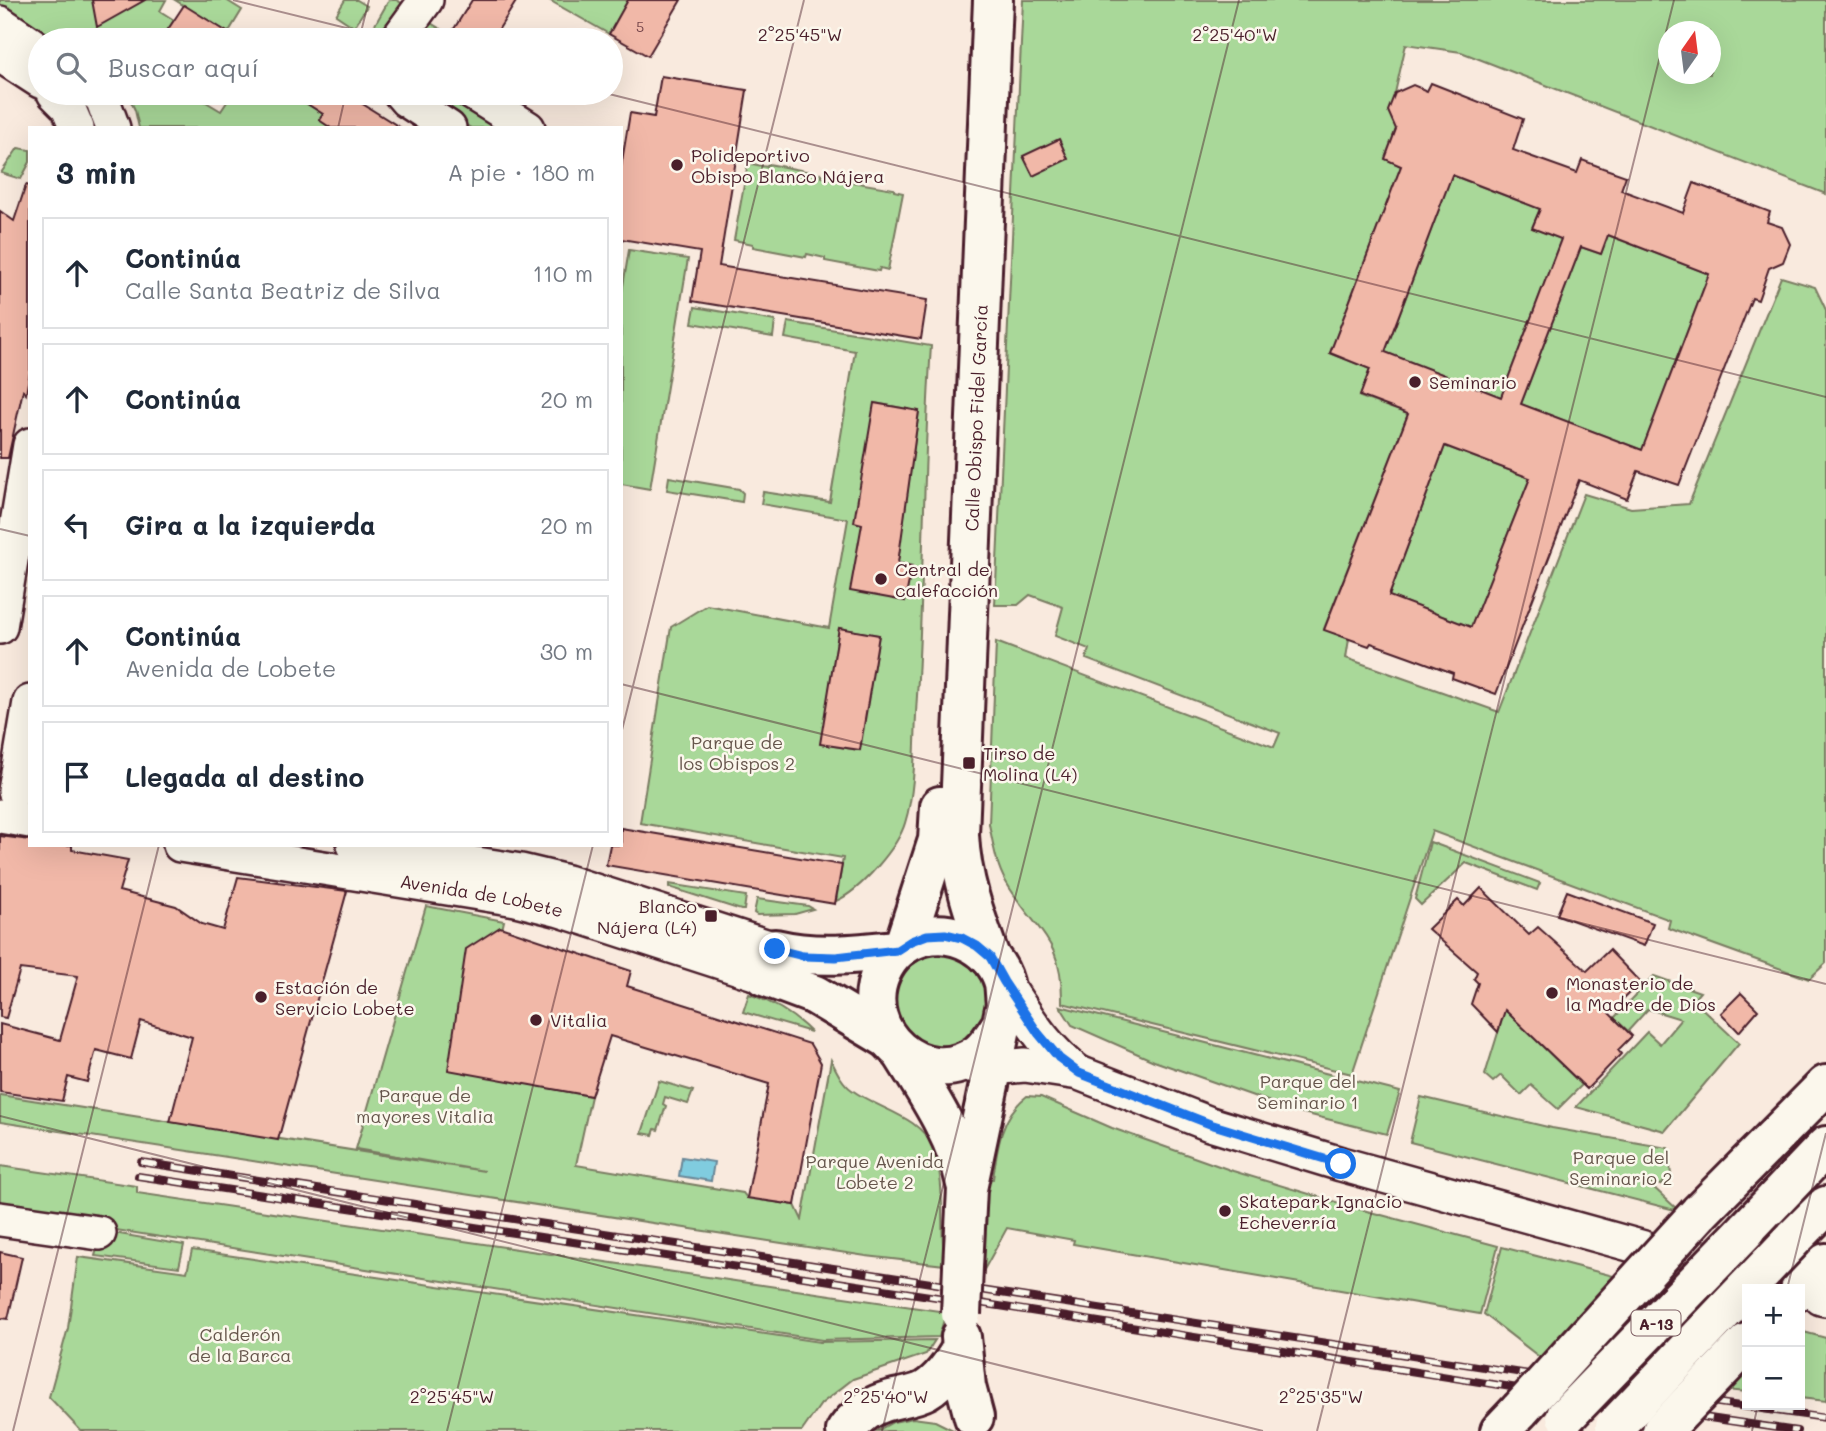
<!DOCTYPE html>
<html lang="es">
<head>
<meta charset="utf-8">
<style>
	body { margin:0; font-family:Mali,sans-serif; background:#f6f6f7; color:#1f2937 }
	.controls { position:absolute; right:21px; bottom:21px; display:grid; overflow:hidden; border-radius:0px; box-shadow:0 7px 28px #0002 }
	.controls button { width:63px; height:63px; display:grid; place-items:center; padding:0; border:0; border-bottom:2px solid #e0e1e3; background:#fff; color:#1f2937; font:35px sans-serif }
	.compass { position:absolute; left:1658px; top:21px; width:63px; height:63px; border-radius:50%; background:#fff; box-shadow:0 7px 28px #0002; rotate:14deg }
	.stop { position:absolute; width:21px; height:21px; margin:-16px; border:5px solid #1a73e8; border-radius:50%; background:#fff }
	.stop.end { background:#1a73e8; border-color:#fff; box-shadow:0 2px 7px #0008 }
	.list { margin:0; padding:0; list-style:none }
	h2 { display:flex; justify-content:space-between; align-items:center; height:91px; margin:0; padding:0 28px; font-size:30px }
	h2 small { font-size:23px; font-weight:400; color:#747a83 }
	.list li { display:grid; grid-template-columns:46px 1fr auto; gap:21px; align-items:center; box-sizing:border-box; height:112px; margin:0 14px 14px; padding:0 14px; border:2px solid #e0e1e3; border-radius:0px }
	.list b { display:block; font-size:26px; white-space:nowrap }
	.list p { margin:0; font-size:23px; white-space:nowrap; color:#747a83 }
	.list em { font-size:23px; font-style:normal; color:#747a83 }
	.icon { flex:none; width:38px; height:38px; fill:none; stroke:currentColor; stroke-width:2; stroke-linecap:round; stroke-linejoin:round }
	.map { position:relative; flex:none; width:1826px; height:1431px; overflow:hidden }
	.search { position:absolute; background:#fff; box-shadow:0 7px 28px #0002; left:28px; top:28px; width:595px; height:77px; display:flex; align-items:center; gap:18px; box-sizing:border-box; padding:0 24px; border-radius:38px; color:#747a83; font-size:26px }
	.panel { position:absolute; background:#fff; box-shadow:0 7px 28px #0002; left:28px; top:126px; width:595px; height:721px; border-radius:0px }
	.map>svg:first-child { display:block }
	.green { fill:#a9d899; stroke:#7a7c62; stroke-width:2; fill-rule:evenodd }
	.water { fill:#80ccdf; stroke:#6a8797; stroke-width:2 }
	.building { fill:#f1b8a8; stroke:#4a1f2b; stroke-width:2; fill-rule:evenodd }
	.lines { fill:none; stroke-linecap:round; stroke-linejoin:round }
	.minor-tunnel { stroke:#d6c1ba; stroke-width:33; stroke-dasharray:33 17; stroke-linecap:butt }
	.minor-casing { stroke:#4a1f2b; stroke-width:38 }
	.major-casing { stroke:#4a1f2b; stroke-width:44 }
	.highway-casing { stroke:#4a1f2b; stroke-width:44 }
	.minor { stroke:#fbf7ec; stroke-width:33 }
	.major { stroke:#fbf7ec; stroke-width:38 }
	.highway { stroke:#fbf7ec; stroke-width:38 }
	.rail-casing { stroke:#4a1f2b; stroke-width:8 }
	.rail { stroke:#fbf7ec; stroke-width:5; stroke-dasharray:16; stroke-linecap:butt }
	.major-bridge-casing { stroke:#4a1f2b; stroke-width:44; stroke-linecap:butt }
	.highway-bridge-casing { stroke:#4a1f2b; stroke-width:44; stroke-linecap:butt }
	.major-bridge { stroke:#fbf7ec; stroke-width:38 }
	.highway-bridge { stroke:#fbf7ec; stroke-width:38 }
	.route { stroke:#1a73e8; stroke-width:9 }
	.ticks { fill:none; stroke:#4a1f2b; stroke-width:2; stroke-opacity:0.45 }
	.poi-dot { fill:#4a1f2b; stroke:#fbf7ec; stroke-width:2.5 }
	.labels { text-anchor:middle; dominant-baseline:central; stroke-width:5; stroke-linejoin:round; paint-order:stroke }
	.number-label { font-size:14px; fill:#74454a }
	.shield { fill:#fbf7ec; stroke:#7f6065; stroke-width:2 }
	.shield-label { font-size:16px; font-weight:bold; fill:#4a1f2b }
	.poi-label { font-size:18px; fill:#4a1f2b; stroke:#fbf7ec; text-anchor:start }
	.street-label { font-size:18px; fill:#4a1f2b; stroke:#fbf7ec }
	.park-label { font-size:18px; fill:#66564c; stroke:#fbf7ec }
	.ticks-label { font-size:18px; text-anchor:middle; fill:#4a1f2b; stroke:#fbf7ec; stroke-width:5; stroke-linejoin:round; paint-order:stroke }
</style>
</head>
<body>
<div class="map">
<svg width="1826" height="1431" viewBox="0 0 1826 1431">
	<rect width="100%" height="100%" fill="#f9eade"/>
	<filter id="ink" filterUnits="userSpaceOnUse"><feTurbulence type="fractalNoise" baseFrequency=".0143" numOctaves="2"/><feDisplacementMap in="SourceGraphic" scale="14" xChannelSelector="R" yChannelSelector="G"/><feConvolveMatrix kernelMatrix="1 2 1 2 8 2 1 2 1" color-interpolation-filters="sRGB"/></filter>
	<g filter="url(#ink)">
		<g class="green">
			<polygon points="0,0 166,0 160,11 174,20 161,40 46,40 0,10"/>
			<polygon points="175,0 226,0 242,10 228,33"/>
			<polygon points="345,0 357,0 367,6 354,27 336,15"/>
			<polygon points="389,0 396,0 405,5 388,27 372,30"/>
			<polygon points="549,0 628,0 609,34"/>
			<path d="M1023,0H1826V194L1461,52L1406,44L1395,93L1396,129L1385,158L1401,166L1330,353L1370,369L1360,397L1408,414L1324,629L1349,639L1346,658L1499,712L1584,494L1631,508L1689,504L1781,277L1815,287L1826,310V963L1809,979L1668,928L1670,920L1432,831L1352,1074L1062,1003C1063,936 1035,932 1006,882C996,865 993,843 989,824L996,642L1274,747L1280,733L1086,659L1089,649L1055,636L1063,607L1030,595L1018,605H995ZM1668,32H1710V74H1668Z"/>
			<polygon points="429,22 444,31 440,40 428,40"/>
			<polygon points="127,93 191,93 221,111 233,93 290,93 323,114 331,128 139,128 135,110"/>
			<polygon points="415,93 452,93 507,128 471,128"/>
			<polygon points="18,148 30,150 30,162 21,179 1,173"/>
			<polygon points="748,163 767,167 768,164 822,174 822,177 894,189 894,191 903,193 888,270 880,268 879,271 825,261 825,258 807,254 806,257 753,247 753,244 734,240"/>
			<polygon points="1452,175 1540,209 1532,228 1561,239 1501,397 1385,352"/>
			<polygon points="1608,235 1709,274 1642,450 1521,404 1581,247 1601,254"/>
			<polygon points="629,250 688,259 650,489 621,484 621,298"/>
			<polygon points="695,307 775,321 773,337 692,323"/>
			<path d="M788,322L931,346C923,463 924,580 917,696C914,736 917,785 905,823C898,847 860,891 836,901L843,858L640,823L671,627L707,605L829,628L848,519L761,504L763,492L830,502L855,351L785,338ZM875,403L919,411L902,530L855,522ZM839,628L879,635L859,750L821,744Z"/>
			<polygon points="1445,446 1530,478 1471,627 1389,596"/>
			<polygon points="669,477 739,489 743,493 742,502 667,490"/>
			<polygon points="1430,842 1540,883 1537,890 1466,863 1421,905 1415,899"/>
			<polygon points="669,884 746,896 744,910 741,910 669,887"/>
			<polygon points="757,899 808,906 813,909 795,914 757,915 754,913"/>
			<path d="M426,906L504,921L469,1073L591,1096L576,1165L743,1193L747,1198L795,1205L802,1220L831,1060C836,1070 842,1083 852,1090C877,1109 921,1116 933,1148C947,1184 939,1227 945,1265L866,1256L0,1122V1095L484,1171L356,1149Z"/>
			<circle cx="940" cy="1000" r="47"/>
			<polygon points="1654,976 1700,992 1693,1000 1739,1043 1665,1131 1576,1107 1647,1032 1660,1044 1681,1019 1648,1009 1628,1031 1614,1018"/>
			<path d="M749,994C773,1002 793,1014 811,1032L743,1012Z"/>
			<polygon points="1060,1006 1400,1092 1387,1134 1299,1112 1154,1061 1072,1025"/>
			<polygon points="1505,1010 1582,1085 1558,1109 1531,1085 1521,1095 1501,1075 1493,1082 1485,1075"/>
			<polygon points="659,1081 693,1091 688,1104 665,1097 663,1104 666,1106 658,1130 655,1129 653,1135 642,1133"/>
			<path d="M1027,1096L1041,1097L1112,1128L1233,1171L1359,1209L1498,1246L1480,1314L1073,1244L1074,1240L1007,1228L980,1277L984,1178L993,1179C997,1148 1001,1116 1027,1096Z"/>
			<polygon points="1421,1097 1552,1128 1668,1148 1671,1175 1661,1185 1650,1184 1679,1211 1410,1142"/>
			<polygon points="0,1166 137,1186 137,1193 946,1312 939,1337 822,1340 0,1212"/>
			<polygon points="102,1231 184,1245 179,1267 95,1256"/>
			<polygon points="1502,1247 1625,1279 1547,1363 1484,1314"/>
			<polygon points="192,1250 820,1342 935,1340 926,1354 853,1379 821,1404 802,1431 81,1431 49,1397 68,1328 78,1257 187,1272"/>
			<polygon points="1800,1331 1826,1338 1826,1401 1800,1398"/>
			<polygon points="1747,1367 1747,1392 1724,1390"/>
			<polygon points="913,1418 935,1421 955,1431 877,1431 893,1422"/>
		</g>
		<polygon class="water" points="682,1157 714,1162 711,1181 679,1176"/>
		<g class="building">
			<polygon points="92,0 145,0 97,27"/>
			<polygon points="472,0 517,0 492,40 447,40"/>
			<polygon points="628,0 681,0 648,56 609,34"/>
			<polygon points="184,5 240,40 161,40"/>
			<polygon points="661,76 747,90 719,266 927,300 921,339 692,301 700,252 621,239 621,167 630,113 654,117"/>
			<path d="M1431,83L1523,119L1513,150L1577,173L1582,160L1603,168L1626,176L1621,190L1683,213L1694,183L1770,212L1767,222L1782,227L1790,244L1783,262L1769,268L1758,300L1752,298L1679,485L1638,471L1627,499L1579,480L1496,694L1452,678L1453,673L1410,657L1371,643L1369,646L1324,630L1408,414L1360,396L1370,369L1330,353L1401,166L1385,159L1396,129L1388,111L1395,93L1413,85L1427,91ZM1452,175L1540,209L1532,228L1561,239L1501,397L1385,352ZM1608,235L1709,274L1642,450L1521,404L1581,247L1601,254ZM1445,446L1530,478L1471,627L1389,596Z"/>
			<polygon points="290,93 345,93 401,128 331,128 319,120 323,114"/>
			<polygon points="1059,139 1068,159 1033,176 1023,156"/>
			<polygon points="26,185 30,186 30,371 26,394 23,390 8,458 0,458 0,211 14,221"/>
			<polygon points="874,403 919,411 898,563 912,566 905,601 850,591 862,524 854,522"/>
			<polygon points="839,628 879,635 860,750 820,744"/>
			<polygon points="621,828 842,865 835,904 606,865 610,845 621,845"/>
			<polygon points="0,836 30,840 30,845 72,845 72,850 128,860 119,891 176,906 202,924 223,930 238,877 347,891 278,1140 170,1122 192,1037 141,1021 131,1059 96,1050 87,1082 68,1077 62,1101 0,1092 0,1024 60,1040 78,976 20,969 6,1018 0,1017"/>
			<polygon points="1481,888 1529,935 1538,927 1587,971 1609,950 1640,982 1609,1013 1632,1036 1618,1050 1621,1054 1587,1089 1505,1010 1498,1032 1471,1004 1478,983 1474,979 1477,972 1428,929 1458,900 1464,906"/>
			<polygon points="1567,891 1653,923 1644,946 1557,915"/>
			<polygon points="500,927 631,971 627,986 810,1044 821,1063 795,1205 747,1198 769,1084 610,1036 591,1096 448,1070 466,949"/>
			<polygon points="1741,993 1758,1010 1739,1032 1721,1013"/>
			<polygon points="0,1252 22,1257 8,1319 0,1318"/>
		</g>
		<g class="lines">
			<polyline class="minor-tunnel" points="1651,1250 1791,1289"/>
			<defs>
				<g id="minor">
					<polyline points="0,23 40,50"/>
					<polyline points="397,40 426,0"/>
					<polyline points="0,55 40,81"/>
					<polyline points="54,93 68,107 77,128"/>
					<polyline points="96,93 102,98 113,128"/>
					<polyline points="400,93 406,100 449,128"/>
					<polyline points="472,93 528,128"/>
					<polyline points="0,627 30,445"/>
					<polyline points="15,791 30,702"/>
					<polyline points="0,816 30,821"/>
					<path id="s1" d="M180,845L516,899L560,910L764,976"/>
					<polyline points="354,845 521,871 567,882 775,949"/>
					<path d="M1004,982C1026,1015 1046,1050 1079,1073"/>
					<polyline points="968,1065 992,1068 1025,1065 1079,1073 1210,1124 1341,1164 1651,1250"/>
					<polyline points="0,1219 99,1233"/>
					<polyline points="1821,1298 1826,1299"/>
				</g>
				<g id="major">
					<polyline points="904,945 938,840 940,806"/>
					<path d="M775,949C817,959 855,954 897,950"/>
					<path id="s2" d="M990,957C975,917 961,878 959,835L993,0"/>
					<polyline points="764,976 815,995 887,1038"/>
					<path d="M902,1053C928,1095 956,1136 966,1184"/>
					<path d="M963,1267L967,1189L1006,1004C1005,997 1005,989 1004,983C995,949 957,928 924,936C905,941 889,954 881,973C855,1032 924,1093 978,1054C988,1046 994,1036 1001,1025"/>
					<polyline points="961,1337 966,1387 974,1417"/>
					<path d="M846,1431C855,1418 869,1407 884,1402C898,1397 913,1397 926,1390C942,1380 952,1365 961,1349"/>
				</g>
				<g id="highway">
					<polyline points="1699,1213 1826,1085"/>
					<polyline points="1747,1229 1826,1146"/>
					<polyline points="1794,1238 1826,1206"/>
					<polyline points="1800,1290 1826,1263"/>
					<polyline points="1500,1431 1520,1410"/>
				</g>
			</defs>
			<use href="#minor" class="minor-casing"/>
			<use href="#major" class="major-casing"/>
			<use href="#highway" class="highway-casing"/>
			<use href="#minor" class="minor"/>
			<use href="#major" class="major"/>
			<use href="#highway" class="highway"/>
			<defs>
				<g id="rail">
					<polyline points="141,1162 944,1285"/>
					<polyline points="138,1176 943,1298"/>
					<polyline points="981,1290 1536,1375"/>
					<polyline points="980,1303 1524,1389"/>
					<polyline points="1712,1402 1826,1418"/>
					<polyline points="1696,1416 1797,1431"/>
				</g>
			</defs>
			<use href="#rail" class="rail-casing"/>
			<use href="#rail" class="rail"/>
			<defs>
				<polyline id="major-bridge" points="961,1314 963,1267"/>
				<g id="highway-bridge">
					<polyline points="1520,1410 1699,1213"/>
					<polyline points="1566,1416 1747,1229"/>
					<polyline points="1615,1426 1794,1238"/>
					<polyline points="1662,1431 1747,1343"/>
				</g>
			</defs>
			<use href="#major-bridge" class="major-bridge-casing"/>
			<use href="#highway-bridge" class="highway-bridge-casing"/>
			<use href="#major-bridge" class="major-bridge"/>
			<use href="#highway-bridge" class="highway-bridge"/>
		</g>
	</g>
	<g class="lines" filter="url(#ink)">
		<polyline class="route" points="775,949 803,956 836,957 897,950 911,941 927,935 945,934 962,938 977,946 990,957 1004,982 1038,1033 1059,1058 1079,1073 1210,1124 1341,1164"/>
	</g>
	<path class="ticks" d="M233,0L395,40M359,40L369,0M605,93L1826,397M338,128L346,93M0,529L30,536M621,684L1826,984M621,734L804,0M0,1116L1263,1431M1787,1289L1826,1133M13,1431L159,845M447,1431L593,845M882,1431L1239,0M1317,1431L1674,0M1752,1431L1758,1405"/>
	<g class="poi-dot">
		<circle cx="677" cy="165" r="7"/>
		<circle cx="1415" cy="382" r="7"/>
		<circle cx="881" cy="579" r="7"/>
		<rect x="962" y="756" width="14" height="14" rx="3.5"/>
		<rect x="704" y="909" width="14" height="14" rx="3.5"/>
		<circle cx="1552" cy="993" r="7"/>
		<circle cx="261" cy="997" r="7"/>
		<circle cx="536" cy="1020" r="7"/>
		<circle cx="1225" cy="1211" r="7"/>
	</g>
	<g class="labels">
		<g class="number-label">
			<text x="640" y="26">5</text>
		</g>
		<rect class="shield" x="1631.5" y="1310.5" width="49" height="25" rx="5"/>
		<g class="shield-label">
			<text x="1656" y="1323">A-13</text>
		</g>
		<g class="poi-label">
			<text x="691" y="155">Polideportivo<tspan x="691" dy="21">Obispo Blanco Nájera</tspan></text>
			<text x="1429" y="382">Seminario</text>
			<text x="895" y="569">Central de<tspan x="895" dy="21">calefacción</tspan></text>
			<text x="983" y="753">Tirso de<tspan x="983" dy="21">Molina (L4)</tspan></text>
			<text x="697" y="906" text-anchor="end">Blanco<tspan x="697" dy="21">Nájera (L4)</tspan></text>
			<text x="1566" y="983">Monasterio de<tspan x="1566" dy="21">la Madre de Dios</tspan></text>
			<text x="275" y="987">Estación de<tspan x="275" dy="21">Servicio Lobete</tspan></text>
			<text x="550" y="1020">Vitalia</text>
			<text x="1239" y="1201">Skatepark Ignacio<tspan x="1239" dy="21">Echeverría</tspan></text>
		</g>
		<g class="street-label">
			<text stroke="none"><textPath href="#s2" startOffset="544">Calle Obispo Fidel García</textPath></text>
			<text stroke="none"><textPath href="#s1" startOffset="306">Avenida de Lobete</textPath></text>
		</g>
		<g class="park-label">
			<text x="737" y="742">Parque de<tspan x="737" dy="21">los Obispos 2</tspan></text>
			<text x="1308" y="1081">Parque del<tspan x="1308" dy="21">Seminario 1</tspan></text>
			<text x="425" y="1095">Parque de<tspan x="425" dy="21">mayores Vitalia</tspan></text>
			<text x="1621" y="1157">Parque del<tspan x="1621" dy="21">Seminario 2</tspan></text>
			<text x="875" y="1161">Parque Avenida<tspan x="875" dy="21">Lobete 2</tspan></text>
			<text x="240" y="1334">Calderón<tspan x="240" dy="21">de la Barca</tspan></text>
		</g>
	</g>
	<g class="ticks-label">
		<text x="800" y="41">2°25'45"W</text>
		<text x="1235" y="41">2°25'40"W</text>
		<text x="452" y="1403">2°25'45"W</text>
		<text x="886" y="1403">2°25'40"W</text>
		<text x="1321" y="1403">2°25'35"W</text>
	</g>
</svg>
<div class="controls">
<button>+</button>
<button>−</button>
</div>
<svg class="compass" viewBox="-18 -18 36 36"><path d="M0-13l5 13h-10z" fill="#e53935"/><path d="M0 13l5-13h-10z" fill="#747a83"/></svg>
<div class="stop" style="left:1341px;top:1164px"></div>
<div class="stop end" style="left:775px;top:949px"></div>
<div class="search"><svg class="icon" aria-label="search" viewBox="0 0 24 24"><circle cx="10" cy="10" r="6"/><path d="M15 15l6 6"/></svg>Buscar aquí</div>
<section class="panel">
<h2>3 min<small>A pie · 180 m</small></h2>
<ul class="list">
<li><svg class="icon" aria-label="ahead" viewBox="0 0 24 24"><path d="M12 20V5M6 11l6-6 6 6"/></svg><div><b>Continúa</b><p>Calle Santa Beatriz de Silva</p></div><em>110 m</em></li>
<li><svg class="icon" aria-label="ahead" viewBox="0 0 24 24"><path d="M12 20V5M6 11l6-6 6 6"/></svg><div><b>Continúa</b></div><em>20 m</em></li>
<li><svg class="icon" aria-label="left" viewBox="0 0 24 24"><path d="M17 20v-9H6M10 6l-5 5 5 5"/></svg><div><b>Gira a la izquierda</b></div><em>20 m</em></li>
<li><svg class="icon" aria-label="ahead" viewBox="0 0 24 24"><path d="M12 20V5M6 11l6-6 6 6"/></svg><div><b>Continúa</b><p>Avenida de Lobete</p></div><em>30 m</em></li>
<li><svg class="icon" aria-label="arrive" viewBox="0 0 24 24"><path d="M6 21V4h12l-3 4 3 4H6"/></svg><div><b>Llegada al destino</b></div></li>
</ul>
</section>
</div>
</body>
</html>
